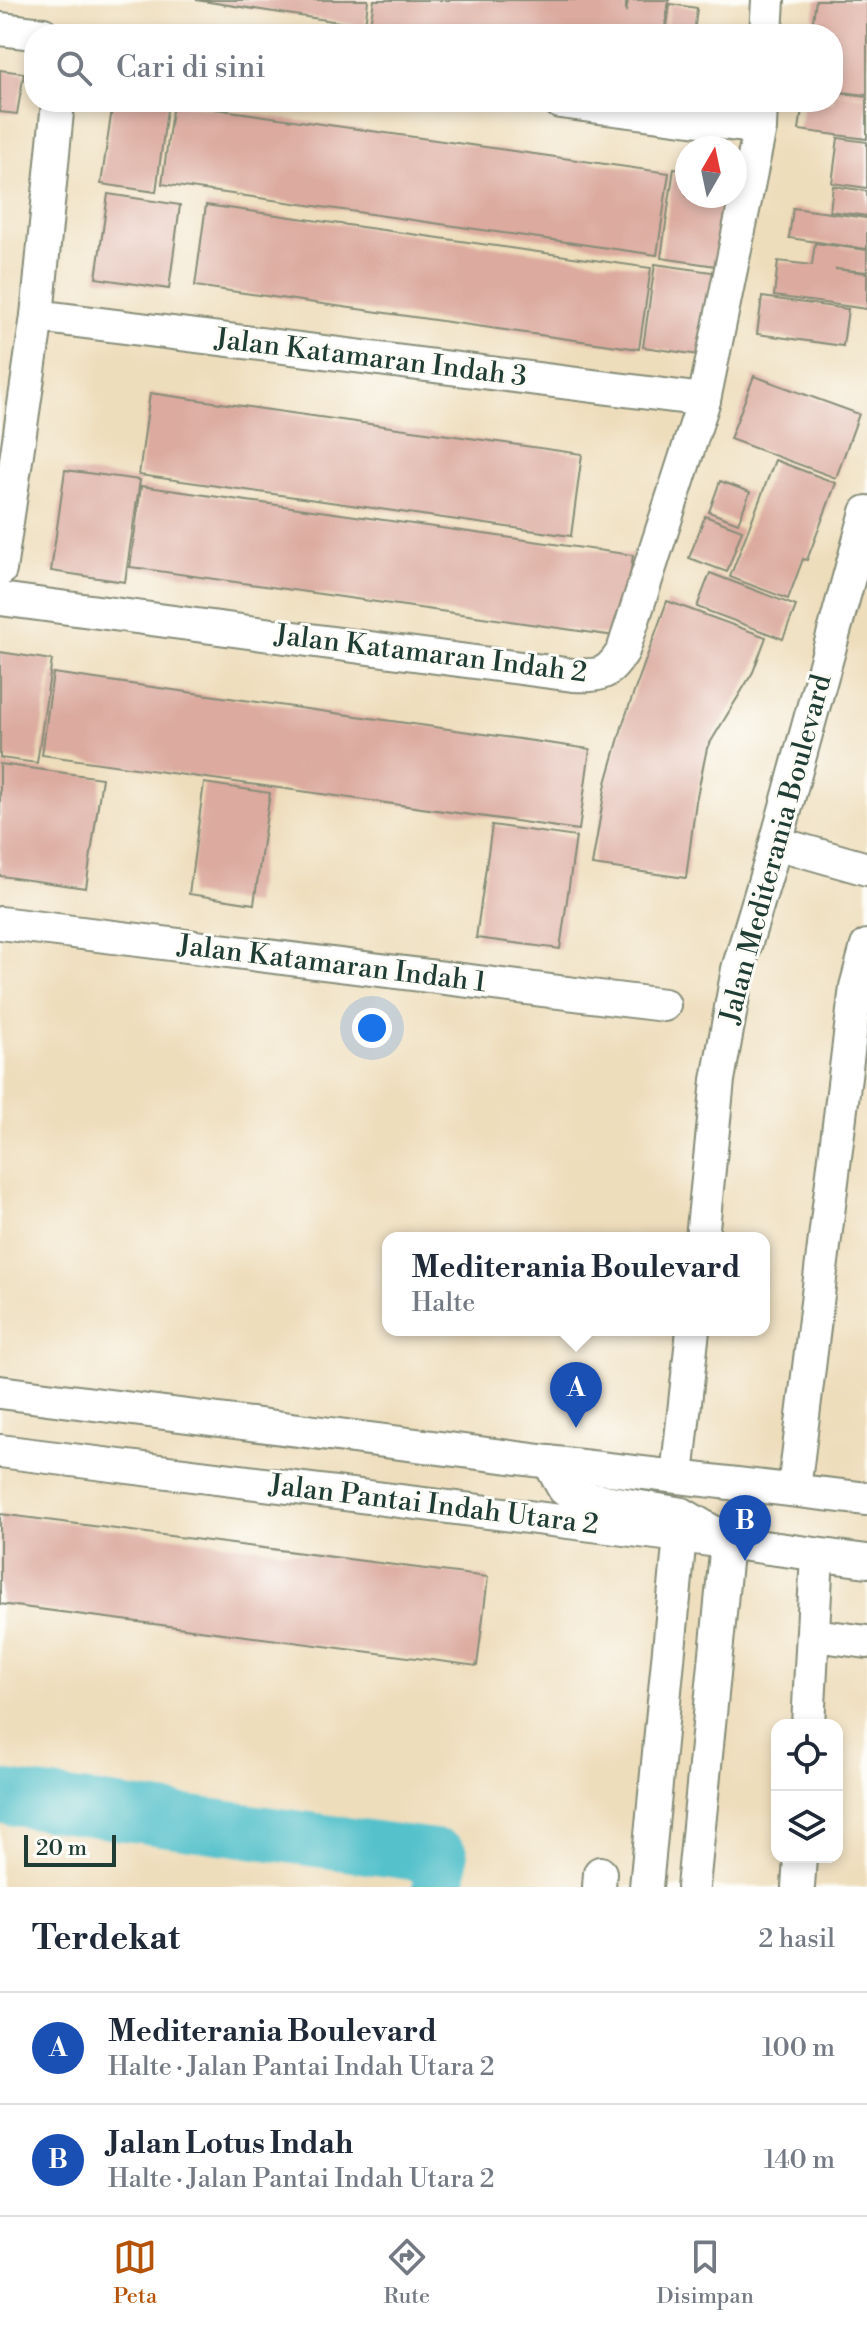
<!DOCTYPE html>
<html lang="id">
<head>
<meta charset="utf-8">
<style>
	body { margin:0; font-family:"Libre Bodoni",serif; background:#f6f6f7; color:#1f2937 }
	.controls { position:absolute; right:24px; bottom:24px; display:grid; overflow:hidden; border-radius:16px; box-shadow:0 4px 12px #0003 }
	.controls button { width:72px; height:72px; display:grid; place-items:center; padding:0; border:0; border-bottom:2px solid #e0e1e3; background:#fff; color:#1f2937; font:40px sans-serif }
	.compass { position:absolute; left:675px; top:136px; width:72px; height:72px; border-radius:50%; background:#fff; box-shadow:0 4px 12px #0003; rotate:9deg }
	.scale { position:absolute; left:24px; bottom:20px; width:92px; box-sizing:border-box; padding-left:8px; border:4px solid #1f3d34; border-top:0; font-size:22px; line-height:28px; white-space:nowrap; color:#1f3d34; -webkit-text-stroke:6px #fdfcf7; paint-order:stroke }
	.you { position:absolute; left:372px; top:1028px; width:28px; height:28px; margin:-20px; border:6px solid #fff; border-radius:50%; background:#1a73e8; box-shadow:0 0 0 12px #1a73e833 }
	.badge { display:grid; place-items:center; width:52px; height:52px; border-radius:50%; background:#b45309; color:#fff; font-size:26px; font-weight:700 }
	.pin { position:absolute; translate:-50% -66px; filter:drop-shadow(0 2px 4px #0008) }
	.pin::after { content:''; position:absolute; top:42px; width:28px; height:24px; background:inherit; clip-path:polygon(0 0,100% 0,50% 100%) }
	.popup { position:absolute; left:382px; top:1232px; width:388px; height:104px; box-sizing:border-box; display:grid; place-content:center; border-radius:16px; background:#fff; filter:drop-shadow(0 2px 6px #0005); font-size:26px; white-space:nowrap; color:#747a83 }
	.popup b { font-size:30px; color:#1f2937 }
	.popup::after { content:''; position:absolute; left:50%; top:100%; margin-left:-16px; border:16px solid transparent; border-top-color:#fff }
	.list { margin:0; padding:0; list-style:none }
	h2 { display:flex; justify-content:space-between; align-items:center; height:104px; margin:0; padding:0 32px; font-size:34px }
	h2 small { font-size:26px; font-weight:400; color:#747a83 }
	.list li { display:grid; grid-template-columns:52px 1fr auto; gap:24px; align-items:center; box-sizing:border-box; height:112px; padding:0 32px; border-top:2px solid #e0e1e3 }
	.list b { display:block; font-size:30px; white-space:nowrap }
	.list p { margin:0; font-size:26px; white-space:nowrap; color:#747a83 }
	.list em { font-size:26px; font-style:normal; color:#747a83 }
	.icon { flex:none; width:44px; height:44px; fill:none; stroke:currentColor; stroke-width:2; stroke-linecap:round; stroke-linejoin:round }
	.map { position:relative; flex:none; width:867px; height:1887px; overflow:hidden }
	.search { position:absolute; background:#fff; box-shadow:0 4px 12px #0003; left:24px; right:24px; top:24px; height:88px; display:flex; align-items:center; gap:20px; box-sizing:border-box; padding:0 28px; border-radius:32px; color:#747a83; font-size:30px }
	.sheet { height:328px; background:#fff }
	nav { display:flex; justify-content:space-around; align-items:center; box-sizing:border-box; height:112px; border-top:2px solid #e0e1e3; background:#fff; font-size:22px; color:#747a83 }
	nav a { display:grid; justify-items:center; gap:4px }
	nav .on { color:#b45309 }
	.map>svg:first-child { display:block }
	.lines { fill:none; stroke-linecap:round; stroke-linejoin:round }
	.river { stroke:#54c1cb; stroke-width:54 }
	.building { fill:#dcaa9f }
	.minor-casing { stroke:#868d78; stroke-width:36 }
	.minor { stroke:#fff; stroke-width:32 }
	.labels { text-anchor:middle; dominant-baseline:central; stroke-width:6; stroke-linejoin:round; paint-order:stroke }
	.street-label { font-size:28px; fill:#1f3d34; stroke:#fdfcf7 }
</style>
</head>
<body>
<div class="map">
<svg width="867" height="1887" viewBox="0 0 867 1887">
	<rect width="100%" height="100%" fill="#fdfcf7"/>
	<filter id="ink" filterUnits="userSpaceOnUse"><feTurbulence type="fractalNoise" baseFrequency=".0125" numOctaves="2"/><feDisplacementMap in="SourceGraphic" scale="16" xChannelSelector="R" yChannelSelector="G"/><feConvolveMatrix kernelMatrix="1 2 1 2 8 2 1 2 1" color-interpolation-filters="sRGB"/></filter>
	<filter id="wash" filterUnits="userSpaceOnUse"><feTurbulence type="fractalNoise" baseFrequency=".006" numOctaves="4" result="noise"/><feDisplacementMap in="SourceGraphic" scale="32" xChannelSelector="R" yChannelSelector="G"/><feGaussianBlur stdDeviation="1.8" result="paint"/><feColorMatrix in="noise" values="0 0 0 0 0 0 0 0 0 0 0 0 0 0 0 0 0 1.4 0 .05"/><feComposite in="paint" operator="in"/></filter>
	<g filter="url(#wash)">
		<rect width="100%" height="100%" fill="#edb"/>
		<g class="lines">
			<polyline class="river" points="0,1797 441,1857 439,1887"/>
		</g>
		<g id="blocks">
			<g class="building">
				<polygon points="196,0 368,0 365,26"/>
				<polygon points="374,0 626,0 626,12 628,0 669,0 664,34 434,34 370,25"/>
				<polygon points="816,0 867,0 867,95 833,91 833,34 811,34"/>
				<polygon points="670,4 697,8 694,34 666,34"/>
				<polygon points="0,70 24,73 17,114 0,112"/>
				<polygon points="833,92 867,97 867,139 799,130 803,102 833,102"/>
				<polygon points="113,102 168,102 156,192 101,184"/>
				<polygon points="670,102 743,102 741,116"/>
				<polygon points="173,103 669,173 657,255 162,184"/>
				<polygon points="838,138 867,142 867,188 832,183"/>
				<polygon points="674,168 687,170 687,196 733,196 723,267 661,258"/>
				<polygon points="833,186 867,191 867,216 830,211"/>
				<polygon points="108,194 180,205 169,289 96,278"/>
				<polygon points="206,205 651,268 639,349 195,286"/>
				<polygon points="793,208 867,218 867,249 789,238"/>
				<polygon points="815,243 867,250 867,272 835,269 867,273 867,309 774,296 778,261 812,265"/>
				<polygon points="655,264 719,273 707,356 643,347"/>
				<polygon points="762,297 848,309 843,346 757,334"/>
				<polygon points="754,376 859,414 836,478 730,439"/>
				<polygon points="150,393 582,454 571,536 139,475"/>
				<polygon points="775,460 836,483 807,560 803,559 788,599 730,577"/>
				<polygon points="65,470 140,480 125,582 51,571"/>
				<polygon points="720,481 750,492 738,523 709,512"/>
				<polygon points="141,486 633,555 622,637 130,567"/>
				<polygon points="705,516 742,530 727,572 689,558"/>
				<polygon points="710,573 796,606 783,639 697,607"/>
				<polygon points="667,601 766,637 753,672 707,748 696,801 686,878 592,865 606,783 624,720"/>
				<polygon points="0,652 52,660 37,763 0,758"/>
				<polygon points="53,673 590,749 579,830 42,755"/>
				<polygon points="0,764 102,778 86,888 0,876"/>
				<polygon points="204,783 270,793 254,904 189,894"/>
				<polygon points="492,825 576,837 560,949 476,938"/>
				<polygon points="0,1514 488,1577 477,1666 0,1604"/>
			</g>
		</g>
	</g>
	<g filter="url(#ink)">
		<use href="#blocks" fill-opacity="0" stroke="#868d78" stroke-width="2"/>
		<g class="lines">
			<defs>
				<g id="minor">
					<polyline points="0,29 43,34"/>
					<polyline points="766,34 768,0"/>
					<polyline points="560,102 760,128"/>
					<polyline points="37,316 704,400"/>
					<polyline points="0,570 37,316 58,102"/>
					<path d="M0,599L573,675C601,676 608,675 623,651L704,400L760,128L761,102"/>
					<polyline points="776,843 867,869"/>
					<polyline points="0,923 664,1005"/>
					<polyline points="702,1238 718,1080 738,969 776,843 867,512"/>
					<polyline points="0,1392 549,1462 867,1499"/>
					<polyline points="0,1451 680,1536 867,1561"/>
					<polyline points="549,1462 564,1489 575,1496 682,1514 713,1532"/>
					<polyline points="677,1476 693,1330"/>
					<polyline points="794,1489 856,987 867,946"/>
					<polyline points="814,1635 867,1642"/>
					<polyline points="808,1725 817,1555"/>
					<polyline points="599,1887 600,1873"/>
					<polyline points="646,1887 680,1536"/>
					<polyline points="693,1887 727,1542"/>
					<polyline points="798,1887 800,1857"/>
				</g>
			</defs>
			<use href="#minor" class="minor-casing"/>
			<use href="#minor" class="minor"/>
		</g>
	</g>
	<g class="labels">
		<g class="street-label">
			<text transform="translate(371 358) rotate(7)">Jalan Katamaran Indah 3</text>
			<text transform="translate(431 654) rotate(7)">Jalan Katamaran Indah 2</text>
			<text transform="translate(776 849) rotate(-75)">Jalan Mediterania Boulevard</text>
			<text transform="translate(332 964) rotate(7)">Jalan Katamaran Indah 1</text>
			<text transform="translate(434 1505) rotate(7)">Jalan Pantai Indah Utara 2</text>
		</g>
	</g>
</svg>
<div class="controls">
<button><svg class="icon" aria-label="locate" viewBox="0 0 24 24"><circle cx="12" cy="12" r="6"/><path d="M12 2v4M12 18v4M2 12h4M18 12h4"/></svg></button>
<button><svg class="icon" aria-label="layers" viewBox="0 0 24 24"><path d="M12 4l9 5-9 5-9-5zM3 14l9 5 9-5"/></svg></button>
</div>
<svg class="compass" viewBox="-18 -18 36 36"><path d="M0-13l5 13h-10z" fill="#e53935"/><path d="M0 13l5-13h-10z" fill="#747a83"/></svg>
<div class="scale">20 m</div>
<div class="you"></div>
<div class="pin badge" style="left:576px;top:1428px;background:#1a4fb4">A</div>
<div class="popup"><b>Mediterania Boulevard</b>Halte</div>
<div class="pin badge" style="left:745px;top:1561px;background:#1a4fb4">B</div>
<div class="search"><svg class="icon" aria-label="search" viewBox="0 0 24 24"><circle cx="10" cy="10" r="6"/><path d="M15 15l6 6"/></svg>Cari di sini</div>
</div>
<section class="sheet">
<h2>Terdekat<small>2 hasil</small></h2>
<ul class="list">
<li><span class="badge" style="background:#1a4fb4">A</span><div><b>Mediterania Boulevard</b><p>Halte · Jalan Pantai Indah Utara 2</p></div><em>100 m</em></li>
<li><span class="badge" style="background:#1a4fb4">B</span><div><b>Jalan Lotus Indah</b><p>Halte · Jalan Pantai Indah Utara 2</p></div><em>140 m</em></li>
</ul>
</section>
<nav>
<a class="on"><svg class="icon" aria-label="map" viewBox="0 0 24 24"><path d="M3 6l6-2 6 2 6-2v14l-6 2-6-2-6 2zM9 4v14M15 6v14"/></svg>Peta</a>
<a><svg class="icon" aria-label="directions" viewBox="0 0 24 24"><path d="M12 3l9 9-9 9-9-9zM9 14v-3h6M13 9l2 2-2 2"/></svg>Rute</a>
<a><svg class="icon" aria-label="saved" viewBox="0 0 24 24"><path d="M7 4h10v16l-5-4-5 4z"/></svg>Disimpan</a>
</nav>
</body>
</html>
